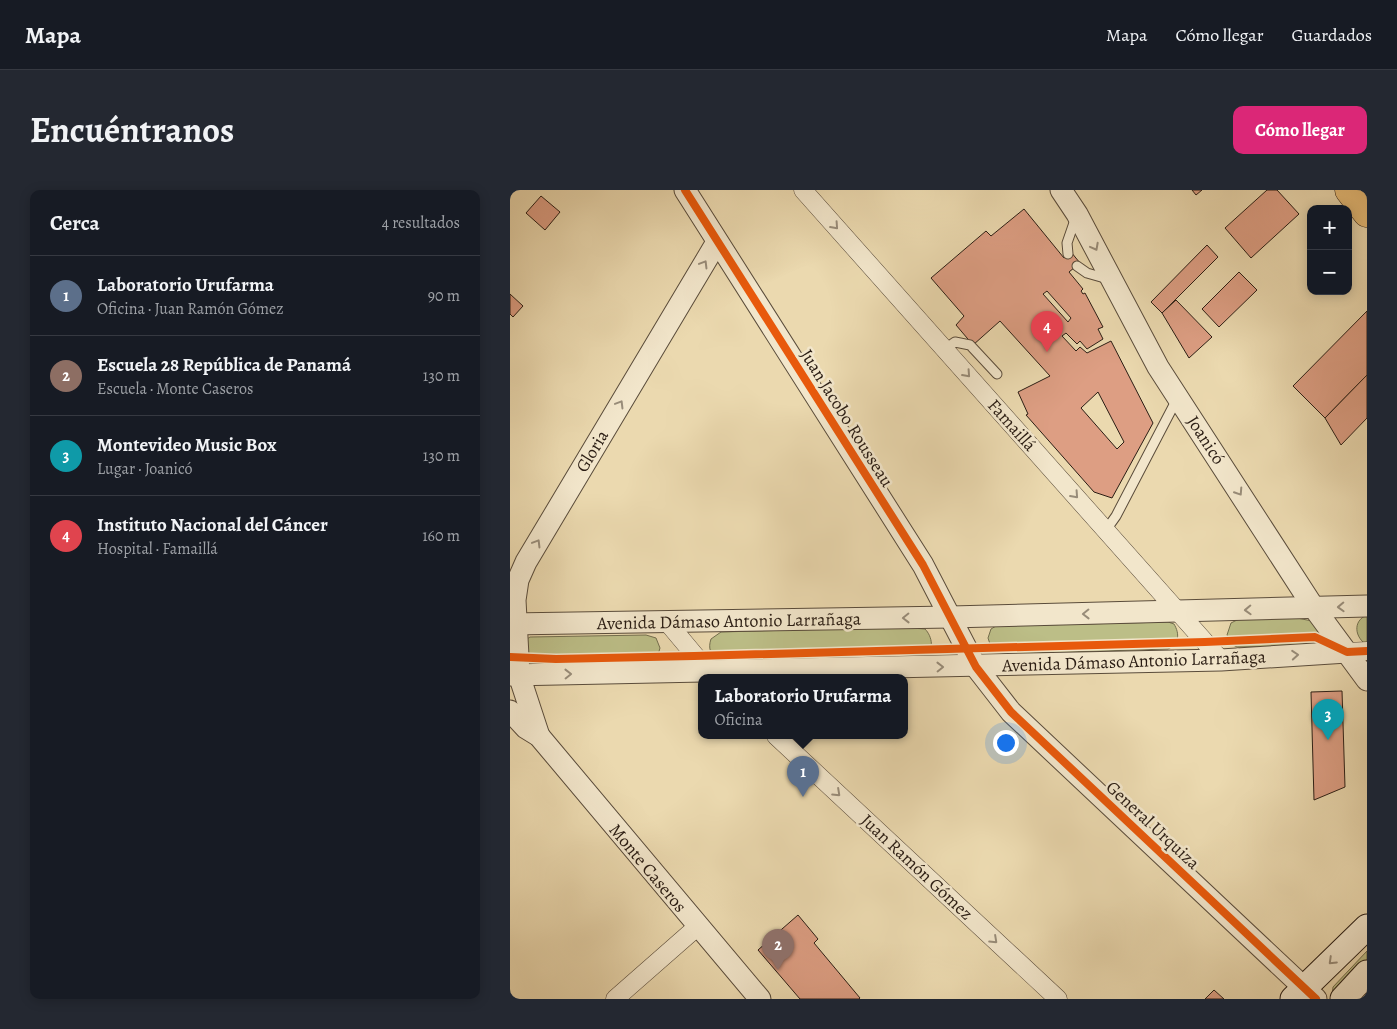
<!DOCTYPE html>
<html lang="es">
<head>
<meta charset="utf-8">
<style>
	body { margin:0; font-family:Alegreya,serif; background:#242831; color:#f1f3f6 }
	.controls { position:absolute; right:15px; top:15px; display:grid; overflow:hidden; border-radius:10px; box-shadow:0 2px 12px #0003 }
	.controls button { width:45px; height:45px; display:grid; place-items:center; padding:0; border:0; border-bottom:1px solid #363941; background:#171b24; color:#f1f3f6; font:25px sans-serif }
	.you { position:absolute; left:495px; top:552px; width:18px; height:18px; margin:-12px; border:4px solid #fff; border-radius:50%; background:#1a73e8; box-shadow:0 0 0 8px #1a73e833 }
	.badge { display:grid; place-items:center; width:32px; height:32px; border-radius:50%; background:#db2777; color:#fff; font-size:16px; font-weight:700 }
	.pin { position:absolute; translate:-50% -41px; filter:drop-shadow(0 1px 2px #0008) }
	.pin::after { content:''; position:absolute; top:26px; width:18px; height:15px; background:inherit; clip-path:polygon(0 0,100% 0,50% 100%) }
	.popup { position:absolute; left:188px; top:484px; width:210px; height:65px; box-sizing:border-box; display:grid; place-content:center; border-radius:10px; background:#171b24; filter:drop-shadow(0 1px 4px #0005); font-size:16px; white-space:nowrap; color:#9ea1a6 }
	.popup b { font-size:19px; color:#f1f3f6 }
	.popup::after { content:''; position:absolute; left:50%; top:100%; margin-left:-10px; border:10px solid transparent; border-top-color:#171b24 }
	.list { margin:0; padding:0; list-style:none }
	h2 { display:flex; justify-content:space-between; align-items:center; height:65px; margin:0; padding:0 20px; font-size:21px }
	h2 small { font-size:16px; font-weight:400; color:#9ea1a6 }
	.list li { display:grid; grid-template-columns:32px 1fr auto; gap:15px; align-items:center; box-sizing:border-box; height:80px; padding:0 20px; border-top:1px solid #363941 }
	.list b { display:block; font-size:19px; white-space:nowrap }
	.list p { margin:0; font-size:16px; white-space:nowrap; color:#9ea1a6 }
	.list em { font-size:16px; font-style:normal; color:#9ea1a6 }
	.map { position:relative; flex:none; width:857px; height:809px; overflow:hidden; border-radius:10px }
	header { display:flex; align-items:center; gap:30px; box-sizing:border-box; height:70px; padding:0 25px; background:#171b24; border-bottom:1px solid #363941 }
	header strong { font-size:24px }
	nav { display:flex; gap:28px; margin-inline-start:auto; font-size:18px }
	.intro { display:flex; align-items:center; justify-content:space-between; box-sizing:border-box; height:120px; padding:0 30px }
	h1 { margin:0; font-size:35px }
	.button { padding:12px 22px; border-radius:10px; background:#db2777; color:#fff; font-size:18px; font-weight:700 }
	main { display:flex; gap:30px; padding:0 30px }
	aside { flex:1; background:#171b24; border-radius:10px; box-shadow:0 2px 12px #0003 }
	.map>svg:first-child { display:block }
	.green { fill:#bcbe87; stroke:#736e4e }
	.building { fill:#dd9e83; stroke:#2a1d14; fill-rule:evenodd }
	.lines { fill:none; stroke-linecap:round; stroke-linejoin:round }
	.service-casing { stroke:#5a4c3b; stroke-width:11 }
	.minor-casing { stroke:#5a4c3b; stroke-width:19 }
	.tertiary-casing { stroke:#5a4c3b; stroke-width:23 }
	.secondary-casing { stroke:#2a1d14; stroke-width:27 }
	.primary-casing { stroke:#2a1d14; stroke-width:29 }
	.service { stroke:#f2e6cb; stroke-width:9 }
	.minor { stroke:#f2e6cb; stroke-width:18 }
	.tertiary { stroke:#f2e6cb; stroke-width:21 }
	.secondary { stroke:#f2e6cb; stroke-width:25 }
	.primary { stroke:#e6bc78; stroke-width:28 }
	.cycleway-casing { stroke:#f2e6cb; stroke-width:11 }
	.cycleway { stroke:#e8590c; stroke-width:8 }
	.oneway { stroke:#988c79 }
	.labels { text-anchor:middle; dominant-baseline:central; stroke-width:5; stroke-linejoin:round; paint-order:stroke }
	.street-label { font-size:18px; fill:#2a1d14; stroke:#f2e6cb }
</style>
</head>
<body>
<header>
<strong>Mapa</strong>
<nav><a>Mapa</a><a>Cómo llegar</a><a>Guardados</a></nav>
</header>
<div class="intro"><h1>Encuéntranos</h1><a class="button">Cómo llegar</a></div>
<main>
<aside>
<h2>Cerca<small>4 resultados</small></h2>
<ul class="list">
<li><span class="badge" style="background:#5c6f8a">1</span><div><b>Laboratorio Urufarma</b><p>Oficina · Juan Ramón Gómez</p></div><em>90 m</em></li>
<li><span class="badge" style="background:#8d6e63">2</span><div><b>Escuela 28 República de Panamá</b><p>Escuela · Monte Caseros</p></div><em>130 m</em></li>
<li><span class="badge" style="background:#0f9aa8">3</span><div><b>Montevideo Music Box</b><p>Lugar · Joanicó</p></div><em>130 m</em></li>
<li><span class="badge" style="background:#e0444e">4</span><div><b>Instituto Nacional del Cáncer</b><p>Hospital · Famaillá</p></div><em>160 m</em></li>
</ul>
</aside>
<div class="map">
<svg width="857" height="809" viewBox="0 0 857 809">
	<rect width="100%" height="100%" fill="#ebd9af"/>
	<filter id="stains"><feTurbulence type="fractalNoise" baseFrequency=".004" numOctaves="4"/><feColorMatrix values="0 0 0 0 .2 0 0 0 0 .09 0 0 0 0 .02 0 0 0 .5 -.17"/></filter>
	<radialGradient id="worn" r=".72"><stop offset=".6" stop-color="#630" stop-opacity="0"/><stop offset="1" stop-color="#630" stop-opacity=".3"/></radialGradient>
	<g class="green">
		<path d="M857,425V455C845,448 842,431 857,425Z"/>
		<polygon points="787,428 802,431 810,442 809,451 791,456 727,457 723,455 717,445 721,433 729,429"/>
		<path d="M658,432L664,434C670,444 669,454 658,459L496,464L482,460L478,448L481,439L486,436Z"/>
		<path d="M387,437L415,439C422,446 426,462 412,466C405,468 395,466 387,467L208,470C200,464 198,458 201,449L211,442Z"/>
		<polygon points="136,445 146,448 150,458 147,468 136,473 20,474 19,471 17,449 20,447"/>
		<polygon points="857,761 857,771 822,806 823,797"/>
	</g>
	<g class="building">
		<polygon points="682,0 692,0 686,5"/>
		<polygon points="757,0 767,0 789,24 741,68 715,38"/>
		<polygon points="31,6 50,22 35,40 16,23"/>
		<path d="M514,19L554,68L561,62L570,73L559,82L573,99L571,101L573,104L575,103L593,137L588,139L593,149L577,159L570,151L567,154L556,143L552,146L566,161L570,157L577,163L601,151L643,233L602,308L584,302L516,225L518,224L508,202L540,186L490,131L463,155L446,135L454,126L421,88L476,41L481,46ZM537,101L561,128L558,132L533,104ZM588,202L614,252L607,259L571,218Z"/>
		<polygon points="697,55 708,67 652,123 641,112"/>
		<polygon points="729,82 747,100 709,137 692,119"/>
		<polygon points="0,104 13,116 3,127 0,124"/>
		<polygon points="666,110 702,147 679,168 652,123"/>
		<polygon points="857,121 857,185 815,228 783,196"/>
		<polygon points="857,185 857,228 831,255 815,228"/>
		<polygon points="832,501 835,597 804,610 801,502"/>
		<polygon points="288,725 308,749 304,753 350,808 349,809 290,809 248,760"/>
		<polygon points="704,800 714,809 695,809"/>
	</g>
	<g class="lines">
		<defs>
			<g id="service">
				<polyline points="558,64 557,53 566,27"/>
				<polyline points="567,76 577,83 598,89"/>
				<polyline points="435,159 445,152 460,155 487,184"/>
				<polyline points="596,340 606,326 667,209"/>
			</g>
			<g id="minor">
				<polyline points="293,0 711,470"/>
				<polyline points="157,432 203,487"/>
				<polyline points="837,462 857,461"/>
				<polyline points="266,546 548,809"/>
				<polyline points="105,809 187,737"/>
			</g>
			<g id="tertiary">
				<polyline points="175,0 413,375 466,477 501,522 806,809"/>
				<polyline points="551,0 567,24 648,177 804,418 857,490"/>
				<polyline points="0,434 441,427 857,416"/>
				<polyline points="0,485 711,470 837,462"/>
				<polyline points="0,521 16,538 29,546 250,809"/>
				<polyline points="29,546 9,485 5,410 8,390 16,372 207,52"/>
			</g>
			<g id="secondary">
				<polyline points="783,809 857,737"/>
				<polyline points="833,809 857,783"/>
			</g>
			<polyline id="primary" points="839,0 857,23"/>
		</defs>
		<use href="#service" class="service-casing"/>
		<use href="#minor" class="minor-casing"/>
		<use href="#tertiary" class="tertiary-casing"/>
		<use href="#secondary" class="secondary-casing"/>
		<use href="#primary" class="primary-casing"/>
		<use href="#service" class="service"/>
		<use href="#minor" class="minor"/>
		<use href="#tertiary" class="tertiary"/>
		<use href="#secondary" class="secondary"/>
		<use href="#primary" class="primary"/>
		<defs>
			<g id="cycleway">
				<polyline points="175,0 413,375 466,477 501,522 806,809"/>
				<polyline points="0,467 46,469 184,466 695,452 805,447 837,462 857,461"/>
			</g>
		</defs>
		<use href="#cycleway" class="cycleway-casing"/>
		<use href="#cycleway" class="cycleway"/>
	</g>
	<defs><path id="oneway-chevron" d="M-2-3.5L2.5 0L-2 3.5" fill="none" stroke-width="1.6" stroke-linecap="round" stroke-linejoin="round" transform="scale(1.25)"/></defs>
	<g class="oneway">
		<use href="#oneway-chevron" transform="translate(325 36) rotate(48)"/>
		<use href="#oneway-chevron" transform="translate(585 57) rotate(62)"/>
		<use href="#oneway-chevron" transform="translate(194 74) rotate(-59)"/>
		<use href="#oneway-chevron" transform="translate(457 184) rotate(48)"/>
		<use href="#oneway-chevron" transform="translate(110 214) rotate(-59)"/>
		<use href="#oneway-chevron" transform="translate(729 302) rotate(57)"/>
		<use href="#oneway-chevron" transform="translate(565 305) rotate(48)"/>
		<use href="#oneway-chevron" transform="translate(27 353) rotate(-59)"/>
		<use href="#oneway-chevron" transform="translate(831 417) rotate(178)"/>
		<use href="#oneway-chevron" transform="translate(738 420) rotate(178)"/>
		<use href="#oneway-chevron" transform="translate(576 424) rotate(179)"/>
		<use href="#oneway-chevron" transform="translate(396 428) rotate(179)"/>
		<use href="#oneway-chevron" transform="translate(785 465) rotate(-4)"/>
		<use href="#oneway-chevron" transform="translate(430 477) rotate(-1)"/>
		<use href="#oneway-chevron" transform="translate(58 484) rotate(-1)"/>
		<use href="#oneway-chevron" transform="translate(327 603) rotate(43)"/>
		<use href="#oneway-chevron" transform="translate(484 750) rotate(43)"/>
		<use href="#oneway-chevron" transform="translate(822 771) rotate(136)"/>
	</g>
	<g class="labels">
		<g class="street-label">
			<text transform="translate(337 228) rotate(58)">Juan Jacobo Rousseau</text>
			<text transform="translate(502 235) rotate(48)">Famaillá</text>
			<text transform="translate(696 250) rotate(57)">Joanicó</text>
			<text transform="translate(82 261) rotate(-59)">Gloria</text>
			<text transform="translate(219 431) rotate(-1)">Avenida Dámaso Antonio Larrañaga</text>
			<text transform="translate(624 471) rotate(-2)">Avenida Dámaso Antonio Larrañaga</text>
			<text transform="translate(643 635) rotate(43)">General Urquiza</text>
			<text transform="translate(407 677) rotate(43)">Juan Ramón Gómez</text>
			<text transform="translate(138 678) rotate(50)">Monte Caseros</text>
		</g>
	</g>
	<rect width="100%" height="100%" filter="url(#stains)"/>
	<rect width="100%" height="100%" fill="url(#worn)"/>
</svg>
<div class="controls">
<button>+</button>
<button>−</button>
</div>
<div class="you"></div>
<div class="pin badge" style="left:293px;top:607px;background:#5c6f8a">1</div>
<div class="popup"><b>Laboratorio Urufarma</b>Oficina</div>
<div class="pin badge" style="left:268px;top:780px;background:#8d6e63">2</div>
<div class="pin badge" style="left:818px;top:550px;background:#0f9aa8">3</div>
<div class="pin badge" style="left:537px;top:162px;background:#e0444e">4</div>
</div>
</main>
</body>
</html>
